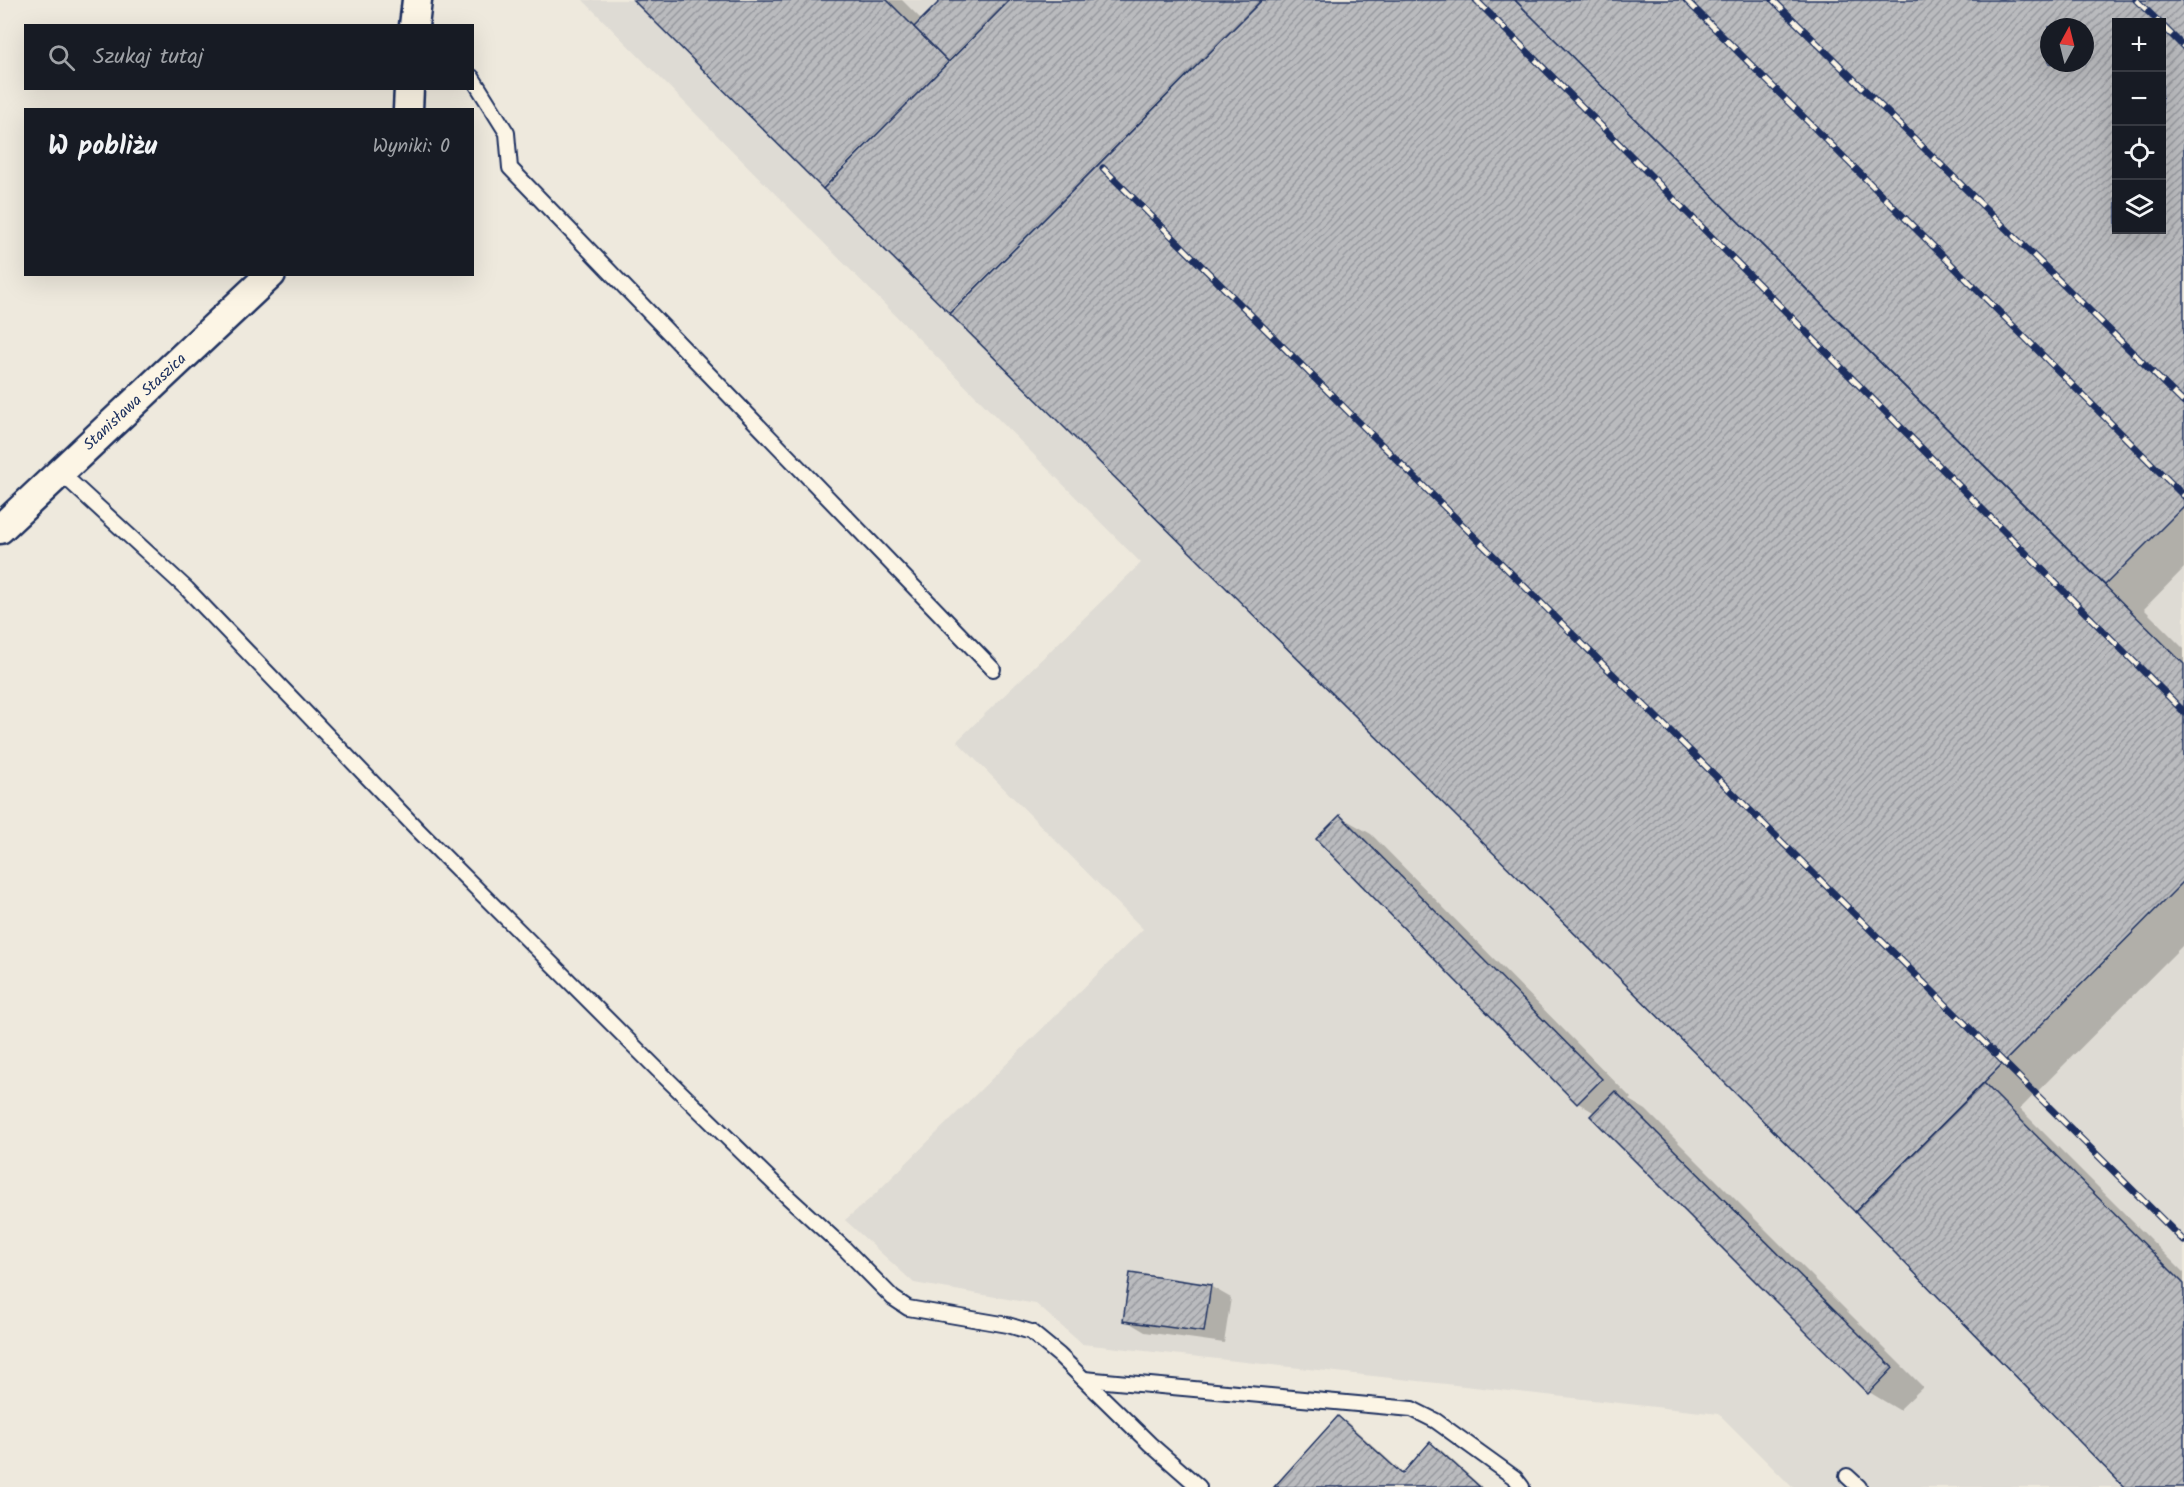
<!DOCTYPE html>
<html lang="pl">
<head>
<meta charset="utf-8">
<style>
	body { margin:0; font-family:Kalam,sans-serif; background:#20242c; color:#f1f3f6 }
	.controls { position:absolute; right:18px; top:18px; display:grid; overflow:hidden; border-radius:0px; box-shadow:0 6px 24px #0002 }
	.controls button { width:54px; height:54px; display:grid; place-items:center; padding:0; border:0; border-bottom:2px solid #363941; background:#171b24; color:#f1f3f6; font:30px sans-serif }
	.compass { position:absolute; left:2040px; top:18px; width:54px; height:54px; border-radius:50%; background:#171b24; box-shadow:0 6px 24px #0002; rotate:7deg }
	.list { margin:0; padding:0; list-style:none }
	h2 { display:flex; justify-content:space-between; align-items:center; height:78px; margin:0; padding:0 24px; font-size:26px }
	h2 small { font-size:20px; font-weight:400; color:#9ea1a6 }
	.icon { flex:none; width:33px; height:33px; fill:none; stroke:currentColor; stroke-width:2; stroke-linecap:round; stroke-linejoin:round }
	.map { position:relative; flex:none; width:2184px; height:1487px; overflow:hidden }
	.search { position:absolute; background:#171b24; box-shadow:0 6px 24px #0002; left:24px; top:24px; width:450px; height:66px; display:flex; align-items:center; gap:15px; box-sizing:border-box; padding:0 21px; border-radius:0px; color:#9ea1a6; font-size:22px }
	.panel { position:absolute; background:#171b24; box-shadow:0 6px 24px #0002; left:24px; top:108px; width:450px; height:168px; border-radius:0px }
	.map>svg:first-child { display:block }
	.built { fill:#dedbd4; fill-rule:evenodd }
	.shadow { fill:#0003; fill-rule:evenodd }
	.building { fill:url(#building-hatch); stroke:#1b2f5e; stroke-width:1.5; fill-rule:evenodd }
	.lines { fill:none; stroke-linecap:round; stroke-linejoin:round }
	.lane-casing { stroke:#1b2f5e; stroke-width:18 }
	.street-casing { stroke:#1b2f5e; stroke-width:33 }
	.lane { stroke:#fcf5e5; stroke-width:14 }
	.street { stroke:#fcf5e5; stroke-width:28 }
	.rail-casing { stroke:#1b2f5e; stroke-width:7 }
	.rail { stroke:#fcf5e5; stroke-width:4.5; stroke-dasharray:14; stroke-linecap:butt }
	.labels { text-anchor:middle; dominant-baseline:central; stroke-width:5; stroke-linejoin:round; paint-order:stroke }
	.street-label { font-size:16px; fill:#1b2f5e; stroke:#fcf5e5 }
</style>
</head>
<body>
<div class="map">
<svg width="2184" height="1487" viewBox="0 0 2184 1487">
	<defs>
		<pattern id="building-hatch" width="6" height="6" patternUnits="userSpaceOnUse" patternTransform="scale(1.5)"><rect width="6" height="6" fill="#babbbe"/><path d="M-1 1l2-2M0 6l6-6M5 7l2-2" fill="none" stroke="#96989e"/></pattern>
	</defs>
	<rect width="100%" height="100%" fill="#eee9dd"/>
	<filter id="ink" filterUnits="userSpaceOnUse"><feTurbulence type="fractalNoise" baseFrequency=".0167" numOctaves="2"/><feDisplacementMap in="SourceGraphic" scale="12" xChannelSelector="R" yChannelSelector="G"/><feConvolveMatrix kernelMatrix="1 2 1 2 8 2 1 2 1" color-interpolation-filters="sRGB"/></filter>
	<g filter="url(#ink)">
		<path class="built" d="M583,0H2184V1487H1792L1719,1414L1082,1344L1036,1304L914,1283L845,1220L872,1197L1143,929L957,741L1141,563ZM2116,22H2162V230H2116ZM2049,27H2085V63H2049Z"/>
		<g class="shadow">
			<path d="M635,0H902L923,21L943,0H2184V568L2144,609L2184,649V944L2020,1109L2184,1273V1487H2127L1858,1212ZM2116,22H2162V230H2116ZM2049,27H2085V63H2049Z"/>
			<polygon points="1341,817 1371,834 1631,1098 1629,1100 1646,1110 1923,1387 1899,1410 1869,1392 1595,1113 1578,1103 1318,839"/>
			<polygon points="1210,1286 1231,1298 1224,1343 1145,1332 1125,1320"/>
			<polygon points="1338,1418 1348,1423 1404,1474 1431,1444 1440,1449 1482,1487 1276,1487"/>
		</g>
		<g class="building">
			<polygon points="633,0 887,0 949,62 823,189"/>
			<polygon points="941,0 1010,0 949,62 914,27"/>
			<polygon points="1010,0 1262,0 950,314 823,189"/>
			<polygon points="1262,0 1515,0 2184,664 2184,881 1855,1212 950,314"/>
			<path d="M1515,0H2182L2184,2V506L2105,585ZM2116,22H2162V230H2116ZM2049,27H2085V63H2049Z"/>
			<polygon points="1340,815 1602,1079 1577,1104 1316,839"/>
			<polygon points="1984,1083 2184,1284 2184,1487 2124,1487 1855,1212"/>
			<polygon points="1615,1091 1893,1368 1868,1394 1590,1116"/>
			<polygon points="1130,1273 1211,1285 1204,1332 1123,1321"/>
			<polygon points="1338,1416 1402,1474 1430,1442 1480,1487 1274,1487"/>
		</g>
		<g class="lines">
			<defs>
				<g id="lane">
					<polyline points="472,77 507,133 510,168 993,669"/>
					<polyline points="60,472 187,589 419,831 663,1075 788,1197 845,1249 893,1298 908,1308 1008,1325 1031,1332 1059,1355 1150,1444 1199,1487"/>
					<polyline points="1084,1379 1412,1409 1436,1421 1515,1478 1522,1487"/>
					<polyline points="1847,1476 1859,1487"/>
				</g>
				<g id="street">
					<polyline points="414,26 417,0"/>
					<polyline points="408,110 409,88"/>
					<polyline points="0,529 271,274"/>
				</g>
			</defs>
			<use href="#lane" class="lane-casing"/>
			<use href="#street" class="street-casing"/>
			<use href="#lane" class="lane"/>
			<use href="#street" class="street"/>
			<defs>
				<g id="rail">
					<polyline points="1476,0 2184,712"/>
					<polyline points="1686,0 2184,496"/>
					<polyline points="1773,0 2184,403"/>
					<polyline points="2136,0 2159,22"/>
					<polyline points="2162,25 2184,47"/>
					<polyline points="1103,168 2184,1241"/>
				</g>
			</defs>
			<use href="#rail" class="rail-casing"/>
			<use href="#rail" class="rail"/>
		</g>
	</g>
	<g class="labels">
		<g class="street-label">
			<text transform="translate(135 402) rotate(-43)">Stanisława Staszica</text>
		</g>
	</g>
</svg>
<div class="controls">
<button>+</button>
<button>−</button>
<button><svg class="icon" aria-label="locate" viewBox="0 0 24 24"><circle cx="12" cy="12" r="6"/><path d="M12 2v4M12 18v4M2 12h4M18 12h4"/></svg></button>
<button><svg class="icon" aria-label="layers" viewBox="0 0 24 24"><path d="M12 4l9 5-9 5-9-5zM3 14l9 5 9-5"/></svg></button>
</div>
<svg class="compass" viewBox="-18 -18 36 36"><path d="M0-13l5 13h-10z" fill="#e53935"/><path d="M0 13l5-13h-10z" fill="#9ea1a6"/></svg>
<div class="search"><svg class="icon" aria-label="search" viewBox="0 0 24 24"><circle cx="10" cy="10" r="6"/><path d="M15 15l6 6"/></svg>Szukaj tutaj</div>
<section class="panel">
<h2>W pobliżu<small>Wyniki: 0</small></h2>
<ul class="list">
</ul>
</section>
</div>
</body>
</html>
